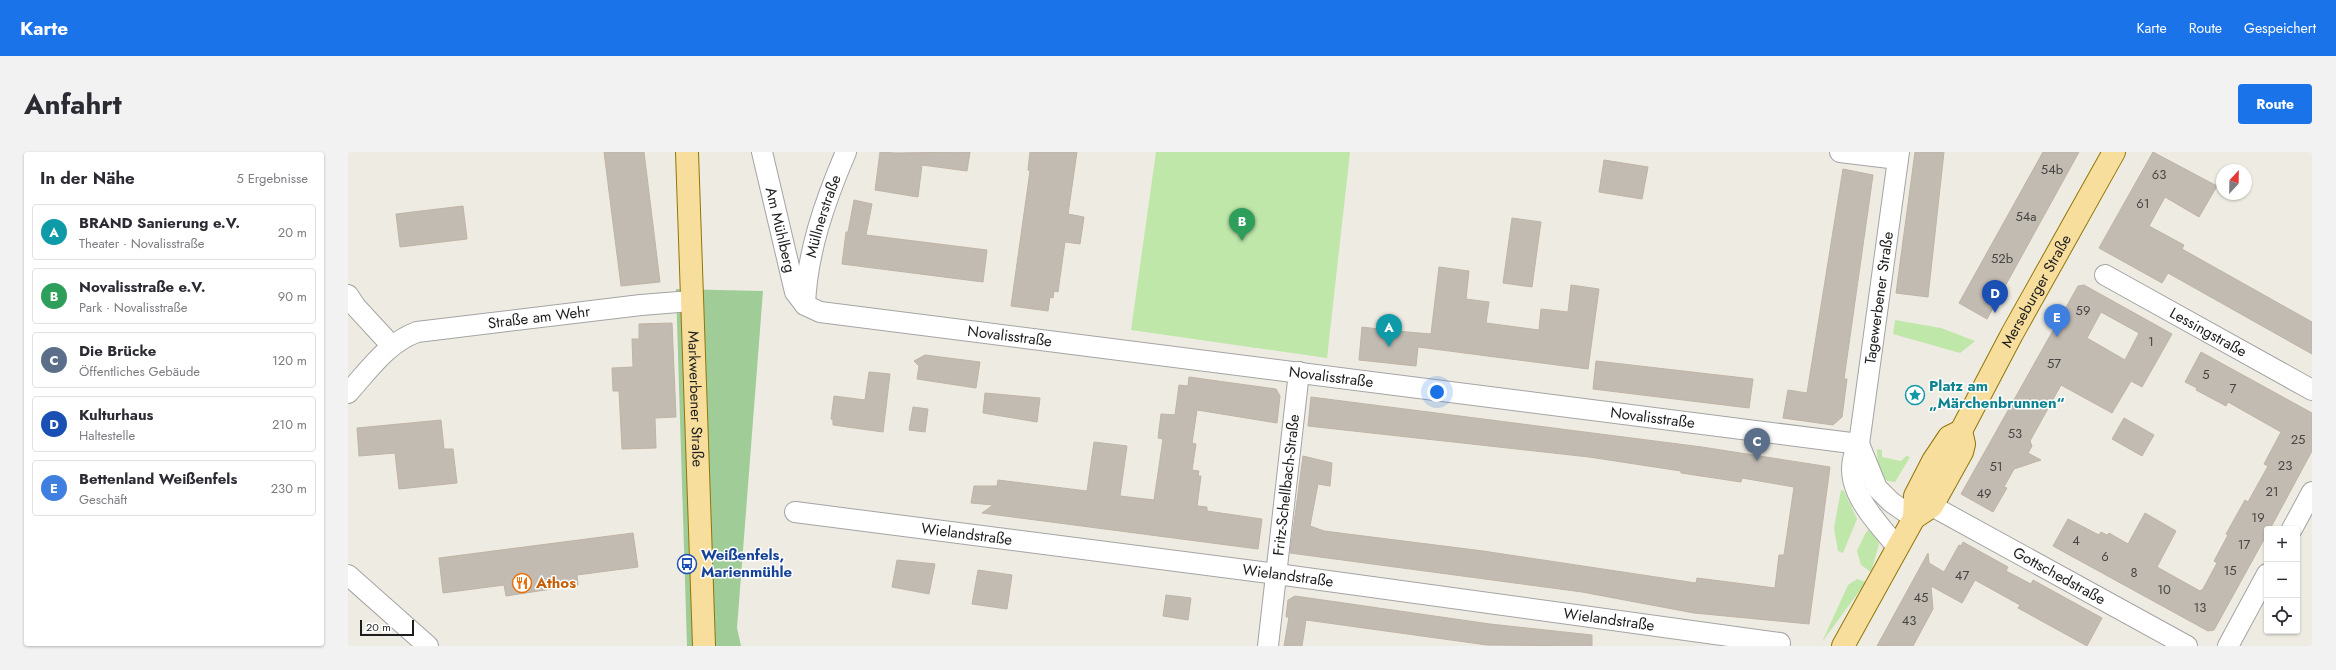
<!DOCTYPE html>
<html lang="de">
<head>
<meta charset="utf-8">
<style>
	body { margin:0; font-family:Jost,sans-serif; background:#f2f2f3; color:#2b2b33 }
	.controls { position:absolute; right:12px; bottom:12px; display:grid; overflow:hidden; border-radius:4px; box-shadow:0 1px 3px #0004 }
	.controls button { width:36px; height:36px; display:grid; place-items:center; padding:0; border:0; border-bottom:1px solid #e1e1e2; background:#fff; color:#2b2b33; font:20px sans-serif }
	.compass { position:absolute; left:1868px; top:12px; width:36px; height:36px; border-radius:50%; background:#fff; box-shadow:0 1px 3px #0004; rotate:22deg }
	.scale { position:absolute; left:12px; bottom:10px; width:54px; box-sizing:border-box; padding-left:4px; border:2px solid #1d1d1d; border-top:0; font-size:11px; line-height:14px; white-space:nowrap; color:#1d1d1d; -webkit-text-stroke:3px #fff; paint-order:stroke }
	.you { position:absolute; left:1089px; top:240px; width:14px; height:14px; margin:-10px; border:3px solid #fff; border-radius:50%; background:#1a73e8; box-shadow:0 0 0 6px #1a73e833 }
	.badge { display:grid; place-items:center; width:26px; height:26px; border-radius:50%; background:#1a73e8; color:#fff; font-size:13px; font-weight:700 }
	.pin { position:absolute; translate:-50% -33px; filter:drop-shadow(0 1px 2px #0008) }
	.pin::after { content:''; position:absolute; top:21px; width:14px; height:12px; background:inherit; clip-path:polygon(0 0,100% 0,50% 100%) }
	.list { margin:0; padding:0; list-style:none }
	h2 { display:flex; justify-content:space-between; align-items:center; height:52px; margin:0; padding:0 16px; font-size:17px }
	h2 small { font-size:13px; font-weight:400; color:#7c7c81 }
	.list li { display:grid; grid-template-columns:26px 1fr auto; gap:12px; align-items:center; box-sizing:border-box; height:56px; margin:0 8px 8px; padding:0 8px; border:1px solid #e1e1e2; border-radius:4px }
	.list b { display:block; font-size:15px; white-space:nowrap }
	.list p { margin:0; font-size:13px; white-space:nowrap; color:#7c7c81 }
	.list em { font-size:13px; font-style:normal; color:#7c7c81 }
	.icon { flex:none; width:22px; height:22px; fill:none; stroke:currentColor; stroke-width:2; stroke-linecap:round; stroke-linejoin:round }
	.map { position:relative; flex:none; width:1964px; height:494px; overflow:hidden; border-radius:4px }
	header { display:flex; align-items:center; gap:24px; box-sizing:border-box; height:56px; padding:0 20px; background:#1a73e8; color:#fff }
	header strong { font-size:19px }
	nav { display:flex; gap:22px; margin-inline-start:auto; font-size:14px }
	.intro { display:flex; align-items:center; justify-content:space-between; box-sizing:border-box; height:96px; padding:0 24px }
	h1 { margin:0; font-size:28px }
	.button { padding:10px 18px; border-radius:4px; background:#1a73e8; color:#fff; font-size:14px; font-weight:700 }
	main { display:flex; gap:24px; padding:0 24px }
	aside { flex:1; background:#fff; border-radius:4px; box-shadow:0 1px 3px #0004 }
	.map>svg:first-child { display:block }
	.grass { fill:#bfe7a9 }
	.forest { fill:#a0cc98 }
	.building { fill:#c2bbb2; stroke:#bfb4a5; fill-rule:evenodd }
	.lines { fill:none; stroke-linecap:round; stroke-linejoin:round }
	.minor-casing { stroke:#a4a4a4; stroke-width:22 }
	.major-casing { stroke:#907605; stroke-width:24 }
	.minor { stroke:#fff; stroke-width:20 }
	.major { stroke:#f8de9d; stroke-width:22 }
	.labels { text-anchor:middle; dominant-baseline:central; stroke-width:3; stroke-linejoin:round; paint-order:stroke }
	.number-label { font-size:13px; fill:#464442 }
	.street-label { font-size:15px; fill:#1d1d1d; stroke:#fff }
	.culture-label { font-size:15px; font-weight:bold; fill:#0d838f; stroke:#fff; text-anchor:start }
	.transit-label { font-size:15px; font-weight:bold; fill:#164399; stroke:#fff; text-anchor:start }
	.food-label { font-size:15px; font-weight:bold; fill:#c56008; stroke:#fff; text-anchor:start }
</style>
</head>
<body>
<header>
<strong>Karte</strong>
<nav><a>Karte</a><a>Route</a><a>Gespeichert</a></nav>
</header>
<div class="intro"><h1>Anfahrt</h1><a class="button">Route</a></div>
<main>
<aside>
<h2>In der Nähe<small>5 Ergebnisse</small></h2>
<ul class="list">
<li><span class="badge" style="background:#0f9aa8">A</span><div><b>BRAND Sanierung e.V.</b><p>Theater · Novalisstraße</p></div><em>20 m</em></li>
<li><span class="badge" style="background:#2e9e5b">B</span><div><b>Novalisstraße e.V.</b><p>Park · Novalisstraße</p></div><em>90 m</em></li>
<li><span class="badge" style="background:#5c6f8a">C</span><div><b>Die Brücke</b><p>Öffentliches Gebäude</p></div><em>120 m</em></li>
<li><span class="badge" style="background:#1a4fb4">D</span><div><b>Kulturhaus</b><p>Haltestelle</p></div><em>210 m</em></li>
<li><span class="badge" style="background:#3f7fe0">E</span><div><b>Bettenland Weißenfels</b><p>Geschäft</p></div><em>230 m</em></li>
</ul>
</aside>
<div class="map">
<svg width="1964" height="494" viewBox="0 0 1964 494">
	<rect width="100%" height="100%" fill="#eeebe2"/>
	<g class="grass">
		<polygon points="808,0 1002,0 979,206 783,178"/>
		<polygon points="1547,168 1593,176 1627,189 1612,201 1545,182"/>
		<path d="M1529,297L1534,298V305L1553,309L1558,304L1562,305L1547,330L1539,329C1531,320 1529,309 1529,297Z"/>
		<polygon points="1493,338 1496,339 1509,367 1495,401 1490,399 1486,376"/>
		<polygon points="1524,373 1531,392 1523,420 1513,413 1509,399 1517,382"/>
		<polygon points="1509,427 1518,430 1474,490 1500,433"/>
	</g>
	<polygon class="forest" points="328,137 415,139 389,476 393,494 339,494"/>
	<g class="building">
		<polygon points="256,0 296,0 312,130 273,134"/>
		<polygon points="532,0 548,1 622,0 619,19 574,13 570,45 527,38"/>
		<polygon points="682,0 729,0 720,62 736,65 732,92 717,90 710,140 706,139 705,146 702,145 700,159 663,154 682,19 680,18"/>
		<polygon points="1567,0 1596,0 1580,145 1548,141"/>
		<polygon points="1695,0 1731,0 1639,167 1611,151"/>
		<polygon points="1805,0 1869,34 1851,65 1817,45 1801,74 1836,93 1834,97 1964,170 1964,202 1820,121 1814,131 1751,96"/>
		<polygon points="1256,8 1300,15 1294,47 1251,40"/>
		<polygon points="1495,17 1525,23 1496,227 1499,227 1494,265 1485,273 1435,266 1440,238 1459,241"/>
		<polygon points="506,48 524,52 518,83 639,98 635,130 494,112 498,80 500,80"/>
		<polygon points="115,54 119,87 52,95 48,62"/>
		<polygon points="1164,66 1193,70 1184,135 1155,131"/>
		<polygon points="1091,115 1121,119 1118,147 1141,150 1138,171 1191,178 1193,157 1220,160 1223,133 1251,137 1240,217 1070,195 1068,214 1011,208 1014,175 1031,177 1032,169 1049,170 1048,179 1083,182"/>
		<path d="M1736,133L1824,182L1794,235L1783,229L1764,261L1713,233L1682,289L1684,294L1680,301L1693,308L1666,317L1656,335L1659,336L1645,360L1613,342L1730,134ZM1753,160L1791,181L1777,208L1739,186Z"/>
		<polygon points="324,171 328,265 307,266 308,296 274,297 271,239 265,239 264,216 285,215 284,187 291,187 291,172"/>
		<polygon points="1853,200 1964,261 1964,299 1922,377 1919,377 1919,382 1866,478 1860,479 1705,394 1720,367 1751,383 1753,380 1759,383 1761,381 1780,392 1797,361 1828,379 1809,415 1852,439 1855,437 1869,411 1866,409 1880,383 1878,382 1897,348 1900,350 1920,314 1916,312 1933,280 1880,250 1878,254 1848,238 1849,236 1837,230"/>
		<polygon points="577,203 632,210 628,236 569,227 571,214 566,209"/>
		<polygon points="1248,209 1405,227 1401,256 1245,237"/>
		<polygon points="521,220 542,222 535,280 485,273 485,268 483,267 486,244 517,248"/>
		<polygon points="841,225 928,237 932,244 929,271 849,258 844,291 848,292 844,318 851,319 850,324 853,324 849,354 859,355 859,359 914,367 910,397 634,361 645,353 623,351 626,334 649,334 650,328 739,339 746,290 779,294 772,344 806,348 815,287 810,286 813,262 827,263 831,233 840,234"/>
		<polygon points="637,241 692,246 689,270 635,261"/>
		<polygon points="963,245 1354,295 1482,315 1461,472 1346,461 1234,440 942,401 955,304 984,311 982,334 970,332 962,374 976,379 1135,399 1348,431 1349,426 1427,436 1431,403 1436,403 1446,335 1394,326 1393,330 1333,321 1333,319 1241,305 960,274"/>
		<polygon points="565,255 580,257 577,280 561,278"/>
		<polygon points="1776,266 1806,283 1794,304 1764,287"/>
		<polygon points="93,268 96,297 105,297 109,331 51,337 47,301 11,304 9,276"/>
		<polygon points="285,381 290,415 229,423 230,433 158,444 156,433 95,441 91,406"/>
		<polygon points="1615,390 1660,415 1658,419 1683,432 1685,428 1754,466 1739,494 1670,456 1672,453 1627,428 1614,451 1583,434 1585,457 1565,494 1529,494 1580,401 1581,411 1596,420 1611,393 1613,394"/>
		<polygon points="549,408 587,412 581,442 544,435"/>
		<polygon points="630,418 664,423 659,457 624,452"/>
		<polygon points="818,443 843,446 840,468 815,464"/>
		<polygon points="947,444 1142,472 1244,483 1244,494 1139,493 958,468 954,494 936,494 941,465 938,465 940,448"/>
	</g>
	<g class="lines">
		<defs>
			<g id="minor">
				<path id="s1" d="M414,0L447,140L457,153L472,160L1511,292"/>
				<polyline points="1492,0 1550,7"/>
				<path id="s2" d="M1757,123L1964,238"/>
				<polyline points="0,143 8,155 43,193"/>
				<path id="s3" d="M457,153C459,100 477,49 498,0"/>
				<path id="s4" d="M0,241C21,218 39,191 69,180L293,153L343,149"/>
				<polyline points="1511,292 1529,336 1543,350 1566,366"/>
				<path id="s5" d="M1584,354L1839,494"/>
				<path id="s6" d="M447,360L929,422L1432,491"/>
				<polyline points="1944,377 1964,340"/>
				<path id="s7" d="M1550,396C1527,367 1488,332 1511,292L1551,0"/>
				<polyline points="0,423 80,494"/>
				<path id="s8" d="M920,494L951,220"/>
				<polyline points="1880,494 1919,422"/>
			</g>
			<g id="major">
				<path id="s9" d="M339,0L356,494"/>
				<polyline points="1566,366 1584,354 1614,300 1616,292 1613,279"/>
				<path id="s10" d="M1495,494L1566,366L1567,344L1585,309L1601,285L1613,279L1664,182L1766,0"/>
			</g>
		</defs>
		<use href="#minor" class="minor-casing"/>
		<use href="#major" class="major-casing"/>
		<use href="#minor" class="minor"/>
		<use href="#major" class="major"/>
	</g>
	<defs>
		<symbol id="sight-ring" viewBox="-11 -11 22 22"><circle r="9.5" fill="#fff" stroke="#0f9aa8" stroke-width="1.5"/><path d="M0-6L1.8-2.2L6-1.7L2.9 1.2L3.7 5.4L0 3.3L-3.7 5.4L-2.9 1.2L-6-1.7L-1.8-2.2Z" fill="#0f9aa8"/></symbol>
		<symbol id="bus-ring" viewBox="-11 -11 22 22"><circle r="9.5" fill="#fff" stroke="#1a4fb4" stroke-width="1.5"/><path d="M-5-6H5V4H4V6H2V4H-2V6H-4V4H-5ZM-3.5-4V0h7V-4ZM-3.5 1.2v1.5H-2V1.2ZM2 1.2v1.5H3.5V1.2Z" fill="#1a4fb4"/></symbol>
		<symbol id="restaurant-ring" viewBox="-11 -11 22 22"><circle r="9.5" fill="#fff" stroke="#e8710a" stroke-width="1.5"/><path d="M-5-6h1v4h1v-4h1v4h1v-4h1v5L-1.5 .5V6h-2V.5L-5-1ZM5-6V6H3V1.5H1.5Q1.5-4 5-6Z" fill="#e8710a"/></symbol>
	</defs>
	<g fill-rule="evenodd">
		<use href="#sight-ring" x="1556" y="232" width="22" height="22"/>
		<use href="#bus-ring" x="328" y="401" width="22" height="22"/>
		<use href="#restaurant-ring" x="163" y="420" width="22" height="22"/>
	</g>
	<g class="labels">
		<g class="number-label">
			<text x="1704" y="17">54b</text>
			<text x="1811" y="22">63</text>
			<text x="1795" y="51">61</text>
			<text x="1678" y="64">54a</text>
			<text x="1654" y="106">52b</text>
			<text x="1735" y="158">59</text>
			<text x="1803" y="189">1</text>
			<text x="1706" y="211">57</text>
			<text x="1858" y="222">5</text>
			<text x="1885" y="236">7</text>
			<text x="1667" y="281">53</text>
			<text x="1950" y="287">25</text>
			<text x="1937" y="313">23</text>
			<text x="1648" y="314">51</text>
			<text x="1924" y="339">21</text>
			<text x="1636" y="341">49</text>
			<text x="1910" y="365">19</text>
			<text x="1728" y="388">4</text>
			<text x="1896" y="392">17</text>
			<text x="1757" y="404">6</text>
			<text x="1882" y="418">15</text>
			<text x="1786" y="420">8</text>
			<text x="1614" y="423">47</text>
			<text x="1816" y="437">10</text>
			<text x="1573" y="445">45</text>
			<text x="1852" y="455">13</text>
			<text x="1561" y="468">43</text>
		</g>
		<g class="street-label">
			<text stroke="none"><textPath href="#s3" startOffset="91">Müllnerstraße</textPath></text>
			<text stroke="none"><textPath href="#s1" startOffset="80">Am Mühlberg</textPath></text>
			<text stroke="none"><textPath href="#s10" startOffset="409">Merseburger Straße</textPath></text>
			<text stroke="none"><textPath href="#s7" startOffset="267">Tagewerbener Straße</textPath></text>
			<text stroke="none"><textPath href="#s4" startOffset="216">Straße am Wehr</textPath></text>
			<text stroke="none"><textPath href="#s2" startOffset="118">Lessingstraße</textPath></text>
			<text stroke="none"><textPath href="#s1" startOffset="368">Novalisstraße</textPath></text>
			<text stroke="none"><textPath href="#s1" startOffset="692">Novalisstraße</textPath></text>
			<text stroke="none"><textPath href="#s9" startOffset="247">Markwerbener Straße</textPath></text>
			<text stroke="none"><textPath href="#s1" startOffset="1016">Novalisstraße</textPath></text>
			<text stroke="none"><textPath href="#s8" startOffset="162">Fritz-Schellbach-Straße</textPath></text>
			<text stroke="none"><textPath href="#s6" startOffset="173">Wielandstraße</textPath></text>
			<text stroke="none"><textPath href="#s6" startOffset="497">Wielandstraße</textPath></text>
			<text stroke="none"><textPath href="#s5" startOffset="145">Gottschedstraße</textPath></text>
			<text stroke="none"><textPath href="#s6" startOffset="821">Wielandstraße</textPath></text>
		</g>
		<g class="culture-label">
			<text x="1581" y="234">Platz am<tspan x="1581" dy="17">„Märchenbrunnen“</tspan></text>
		</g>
		<g class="transit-label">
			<text x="353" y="403">Weißenfels,<tspan x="353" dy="17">Marienmühle</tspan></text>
		</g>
		<g class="food-label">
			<text x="188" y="431">Athos</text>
		</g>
	</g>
</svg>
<div class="controls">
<button>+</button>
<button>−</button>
<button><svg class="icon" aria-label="locate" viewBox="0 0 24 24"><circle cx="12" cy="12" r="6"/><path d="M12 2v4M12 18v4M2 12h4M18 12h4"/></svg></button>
</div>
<svg class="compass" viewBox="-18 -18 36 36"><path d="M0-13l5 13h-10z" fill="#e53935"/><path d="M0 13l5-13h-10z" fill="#7c7c81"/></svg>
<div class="scale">20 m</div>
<div class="you"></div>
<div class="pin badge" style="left:1041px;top:195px;background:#0f9aa8">A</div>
<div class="pin badge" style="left:894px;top:89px;background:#2e9e5b">B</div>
<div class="pin badge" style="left:1409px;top:309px;background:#5c6f8a">C</div>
<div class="pin badge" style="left:1647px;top:161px;background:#1a4fb4">D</div>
<div class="pin badge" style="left:1709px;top:185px;background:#3f7fe0">E</div>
</div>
</main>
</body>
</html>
